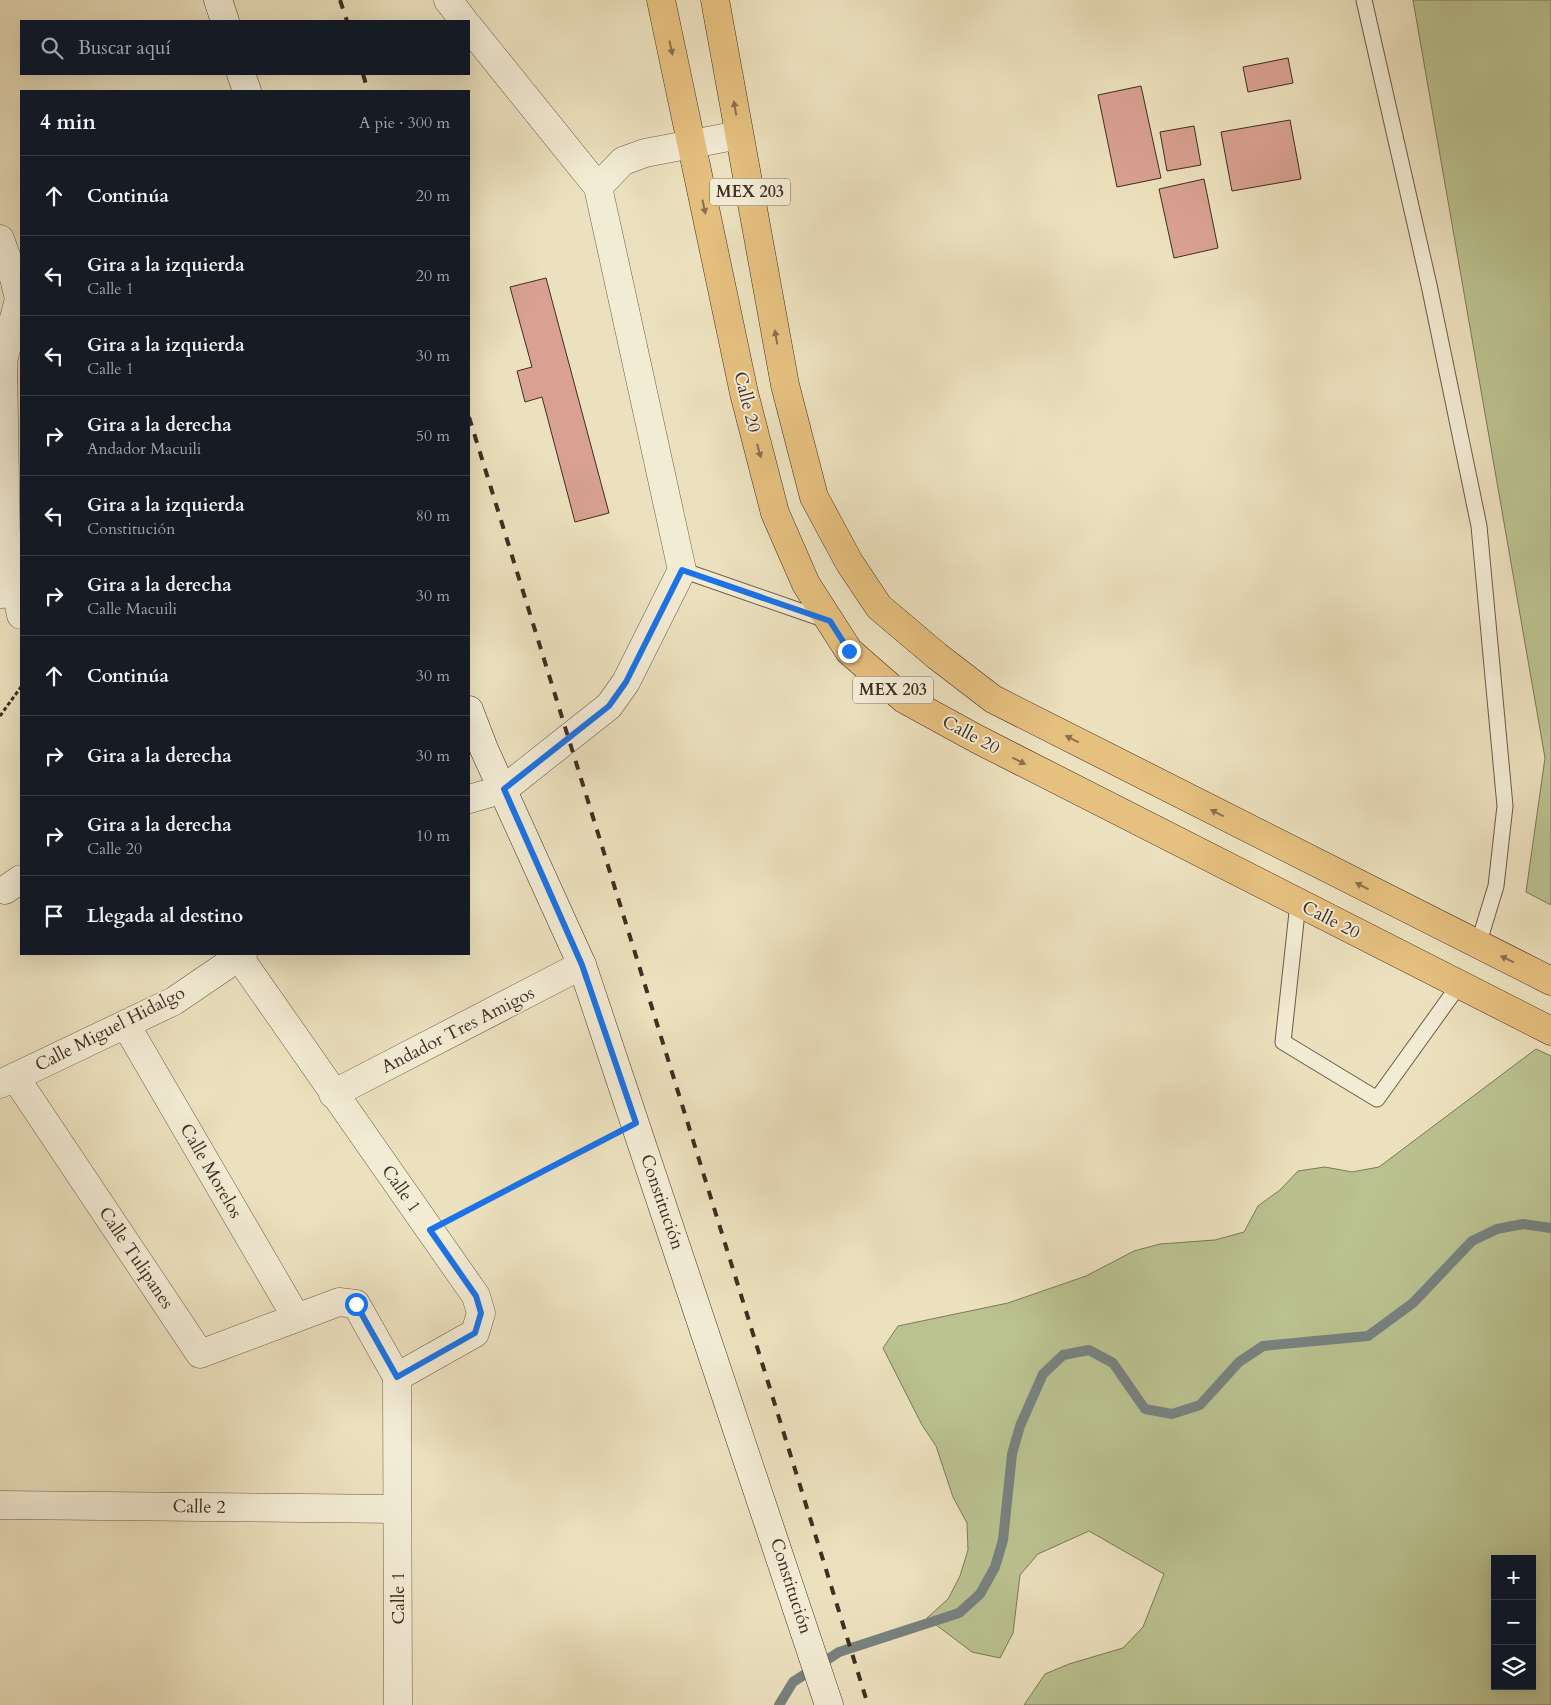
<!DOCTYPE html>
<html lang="es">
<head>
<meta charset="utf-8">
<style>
	body { margin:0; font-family:Cardo,serif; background:#20242c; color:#f1f3f6 }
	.controls { position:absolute; right:15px; bottom:15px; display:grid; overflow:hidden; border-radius:0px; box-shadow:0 5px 20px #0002 }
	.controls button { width:45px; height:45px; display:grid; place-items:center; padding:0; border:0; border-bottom:1px solid #363941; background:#171b24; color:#f1f3f6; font:25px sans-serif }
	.stop { position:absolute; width:15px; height:15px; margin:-11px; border:4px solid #1a73e8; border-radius:50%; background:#fff }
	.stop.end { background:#1a73e8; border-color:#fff; box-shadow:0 1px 5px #0008 }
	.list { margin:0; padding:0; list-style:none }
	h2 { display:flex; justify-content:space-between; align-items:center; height:65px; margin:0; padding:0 20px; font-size:21px }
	h2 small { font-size:16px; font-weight:400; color:#9ea1a6 }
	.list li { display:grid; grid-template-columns:32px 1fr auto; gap:15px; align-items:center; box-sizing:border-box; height:80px; padding:0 20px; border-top:1px solid #363941 }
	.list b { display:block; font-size:19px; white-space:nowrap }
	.list p { margin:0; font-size:16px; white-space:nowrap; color:#9ea1a6 }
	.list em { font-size:16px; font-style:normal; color:#9ea1a6 }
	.icon { flex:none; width:28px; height:28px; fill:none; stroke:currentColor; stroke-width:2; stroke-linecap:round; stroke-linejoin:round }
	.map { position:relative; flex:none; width:1551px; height:1705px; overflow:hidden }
	.search { position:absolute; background:#171b24; box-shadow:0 5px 20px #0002; left:20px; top:20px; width:450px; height:55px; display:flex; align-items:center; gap:12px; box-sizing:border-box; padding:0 18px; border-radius:0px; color:#9ea1a6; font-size:19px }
	.panel { position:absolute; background:#171b24; box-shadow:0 5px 20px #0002; left:20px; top:90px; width:450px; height:865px; border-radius:0px }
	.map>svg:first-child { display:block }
	.green { fill:#bac290; stroke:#7d785a; fill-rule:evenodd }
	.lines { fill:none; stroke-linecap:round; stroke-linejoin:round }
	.stream { stroke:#788280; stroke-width:10 }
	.building { fill:#d8a191; stroke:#402d24 }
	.service-casing { stroke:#6b5a4a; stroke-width:17 }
	.minor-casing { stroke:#6b5a4a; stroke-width:29 }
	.tertiary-casing { stroke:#6b5a4a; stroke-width:29 }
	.secondary-casing { stroke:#402d24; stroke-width:29 }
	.primary-casing { stroke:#402d24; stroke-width:29 }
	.path { stroke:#402d24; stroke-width:3; stroke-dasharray:4 2.5; stroke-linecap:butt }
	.service { stroke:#f3ecd5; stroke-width:15 }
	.minor { stroke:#f3ecd5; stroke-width:28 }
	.tertiary { stroke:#f3ecd5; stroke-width:28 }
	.secondary { stroke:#f3ecd5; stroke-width:28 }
	.primary { stroke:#e6c07f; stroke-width:28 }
	.rail { stroke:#402d24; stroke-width:4; stroke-dasharray:9 9; stroke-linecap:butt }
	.oneway { fill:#8b6f4d }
	.route { stroke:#1a73e8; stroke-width:6 }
	.labels { text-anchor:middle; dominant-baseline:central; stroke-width:4; stroke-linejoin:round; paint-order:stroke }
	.shield { fill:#f3ecd5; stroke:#766659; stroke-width:1 }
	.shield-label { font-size:16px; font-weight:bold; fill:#402d24 }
	.street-label { font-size:18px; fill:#402d24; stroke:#f3ecd5 }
</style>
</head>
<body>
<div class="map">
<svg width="1551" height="1705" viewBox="0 0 1551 1705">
	<rect width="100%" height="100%" fill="#ece1be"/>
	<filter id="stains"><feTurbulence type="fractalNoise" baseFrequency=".004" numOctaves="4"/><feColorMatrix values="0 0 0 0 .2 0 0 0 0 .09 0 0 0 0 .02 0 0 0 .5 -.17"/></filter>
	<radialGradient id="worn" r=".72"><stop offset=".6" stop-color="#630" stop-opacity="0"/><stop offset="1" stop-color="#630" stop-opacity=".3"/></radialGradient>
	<g class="green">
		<polygon points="1413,0 1551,0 1551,905 1526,892 1545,758"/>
		<path d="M1536,1049L1551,1056V1705H1024L1045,1674L1069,1664L1123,1648L1143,1627L1164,1574L1089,1531L1038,1554L1020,1575L1013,1633L1000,1658L972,1652L927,1618L948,1599L960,1576L968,1550L967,1523L953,1497L936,1446L922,1425L883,1348L898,1326L1008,1303L1086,1276L1134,1251L1160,1244L1215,1240L1244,1232L1258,1206L1280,1190L1298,1171L1325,1167L1352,1172L1379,1167ZM1495,1559H1532V1686H1495Z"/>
	</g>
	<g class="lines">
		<polyline class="stream" points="779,1705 793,1682 839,1652 959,1613 980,1594 995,1567 1003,1540 1012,1454 1020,1426 1043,1374 1063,1355 1089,1350 1113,1363 1145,1409 1172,1414 1200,1405 1239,1362 1263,1346 1368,1336 1413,1303 1472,1241 1497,1229 1523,1224 1551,1228"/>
	</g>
	<g class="building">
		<polygon points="1288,58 1293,83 1248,92 1243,67"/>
		<polygon points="1141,86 1161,178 1117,187 1098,95"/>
		<polygon points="1290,120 1301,179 1232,191 1221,132"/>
		<polygon points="1194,126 1201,165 1167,171 1160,132"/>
		<polygon points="1204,179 1218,248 1174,258 1159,189"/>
		<polygon points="546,278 609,513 575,522 542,397 525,402 517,371 532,367 510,287"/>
	</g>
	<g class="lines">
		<defs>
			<g id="service">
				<polyline points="1364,0 1429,285 1479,526 1505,806 1496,886 1478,945"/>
				<polyline points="682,570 829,621"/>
				<polyline points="1298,903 1283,1042 1377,1099 1459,985"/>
			</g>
			<g id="minor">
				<polyline points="448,0 464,21"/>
				<polyline points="469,27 598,187 682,570 626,682 609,706 504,789"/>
				<polyline points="598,187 623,161 645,153 739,135"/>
				<polyline points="0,239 14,278 19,299 3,361 6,541 21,615"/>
				<polyline points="5,890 21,879"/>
				<polyline points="237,954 476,1296 481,1313 475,1333 397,1377 398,1705"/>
				<polyline points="126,1025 296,1317"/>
				<polyline points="15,1077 200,1354 339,1302 356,1304 397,1377"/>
				<polyline points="0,1084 174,1001 243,954"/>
				<polyline points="333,1094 582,965"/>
				<polyline points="0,1505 397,1509"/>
			</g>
			<g id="tertiary">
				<polyline points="0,540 21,548"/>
				<polyline points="0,594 21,593"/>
				<polyline points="469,799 504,789"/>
			</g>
			<g id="secondary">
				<polyline points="218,0 225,21"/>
				<polyline points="241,74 247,91"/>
				<polyline points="469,710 484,749 582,965 829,1705"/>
			</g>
			<g id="primary">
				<polyline points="661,0 744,393 775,513 806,584 849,651 904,699 977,739 1551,1031"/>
				<polyline points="715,0 785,385 814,497 849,562 879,607 937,656 993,699 1551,981"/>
			</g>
		</defs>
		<use href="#service" class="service-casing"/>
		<use href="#minor" class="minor-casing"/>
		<use href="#tertiary" class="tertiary-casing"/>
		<use href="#secondary" class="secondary-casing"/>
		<use href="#primary" class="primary-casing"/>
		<g class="path">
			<polyline points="0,716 21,687"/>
			<polyline points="457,1216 609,1137"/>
		</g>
		<use href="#service" class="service"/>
		<use href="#minor" class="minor"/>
		<use href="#tertiary" class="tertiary"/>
		<use href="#secondary" class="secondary"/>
		<use href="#primary" class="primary"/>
		<g class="rail">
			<polyline points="340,0 347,21"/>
			<polyline points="363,74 368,91"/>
			<polyline points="469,417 868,1705"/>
		</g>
	</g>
	<defs><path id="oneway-solid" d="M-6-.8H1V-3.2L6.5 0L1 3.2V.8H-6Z" transform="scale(1.25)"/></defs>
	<g class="oneway">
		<use href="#oneway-solid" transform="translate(671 48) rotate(78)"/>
		<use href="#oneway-solid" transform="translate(735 108) rotate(-100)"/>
		<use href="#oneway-solid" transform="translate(704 207) rotate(78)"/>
		<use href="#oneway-solid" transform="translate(776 337) rotate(-100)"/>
		<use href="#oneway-solid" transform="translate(759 451) rotate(75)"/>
		<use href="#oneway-solid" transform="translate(1072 739) rotate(-153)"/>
		<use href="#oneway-solid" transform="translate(1019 761) rotate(27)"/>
		<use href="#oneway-solid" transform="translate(1217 813) rotate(-153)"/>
		<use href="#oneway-solid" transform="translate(1362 886) rotate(-153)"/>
		<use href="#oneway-solid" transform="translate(1507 959) rotate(-154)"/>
	</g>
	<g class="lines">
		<polyline class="route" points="356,1304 397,1377 475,1333 481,1313 476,1296 430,1230 636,1123 582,965 504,789 609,706 626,682 682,570 830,621 849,651"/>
	</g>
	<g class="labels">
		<g class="shield">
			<rect x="710" y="178.5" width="80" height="27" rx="4"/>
			<rect x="853" y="676.5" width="80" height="27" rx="4"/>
		</g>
		<g class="shield-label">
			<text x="750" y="192">MEX 203</text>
			<text x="893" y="690">MEX 203</text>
		</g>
		<g class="street-label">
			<text transform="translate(747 402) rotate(76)">Calle 20</text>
			<text transform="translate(971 735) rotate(28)">Calle 20</text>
			<text transform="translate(1331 920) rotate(27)">Calle 20</text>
			<text transform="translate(110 1029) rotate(-27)">Calle Miguel Hidalgo</text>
			<text transform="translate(458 1030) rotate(-27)">Andador Tres Amigos</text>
			<text transform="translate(211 1171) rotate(60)">Calle Morelos</text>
			<text transform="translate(401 1189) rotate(55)">Calle 1</text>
			<text transform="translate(662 1202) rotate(71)">Constitución</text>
			<text transform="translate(136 1258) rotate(56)">Calle Tulipanes</text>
			<text transform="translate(199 1507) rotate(1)">Calle 2</text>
			<text transform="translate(791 1586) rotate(72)">Constitución</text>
			<text transform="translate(398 1598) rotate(-90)">Calle 1</text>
		</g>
	</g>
	<rect width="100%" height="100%" filter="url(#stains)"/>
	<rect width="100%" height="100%" fill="url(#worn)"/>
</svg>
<div class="controls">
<button>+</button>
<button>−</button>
<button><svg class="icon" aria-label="layers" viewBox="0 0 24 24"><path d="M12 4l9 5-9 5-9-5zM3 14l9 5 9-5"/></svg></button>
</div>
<div class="stop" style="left:356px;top:1304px"></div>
<div class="stop end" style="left:849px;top:651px"></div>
<div class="search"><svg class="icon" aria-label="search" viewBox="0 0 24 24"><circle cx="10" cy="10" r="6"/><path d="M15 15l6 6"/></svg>Buscar aquí</div>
<section class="panel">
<h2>4 min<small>A pie · 300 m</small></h2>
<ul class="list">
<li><svg class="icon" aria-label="ahead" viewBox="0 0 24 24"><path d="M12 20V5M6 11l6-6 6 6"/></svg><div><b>Continúa</b></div><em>20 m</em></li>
<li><svg class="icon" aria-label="left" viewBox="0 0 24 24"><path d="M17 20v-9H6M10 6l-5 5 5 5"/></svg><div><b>Gira a la izquierda</b><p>Calle 1</p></div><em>20 m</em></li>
<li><svg class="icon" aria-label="left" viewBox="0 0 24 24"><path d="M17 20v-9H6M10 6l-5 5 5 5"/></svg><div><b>Gira a la izquierda</b><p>Calle 1</p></div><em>30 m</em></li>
<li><svg class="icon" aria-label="right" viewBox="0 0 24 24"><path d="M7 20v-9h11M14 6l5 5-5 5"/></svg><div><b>Gira a la derecha</b><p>Andador Macuili</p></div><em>50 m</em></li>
<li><svg class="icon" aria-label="left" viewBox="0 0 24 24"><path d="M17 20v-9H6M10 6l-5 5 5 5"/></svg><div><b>Gira a la izquierda</b><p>Constitución</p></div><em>80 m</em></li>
<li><svg class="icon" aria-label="right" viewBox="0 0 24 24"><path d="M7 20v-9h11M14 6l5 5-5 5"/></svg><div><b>Gira a la derecha</b><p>Calle Macuili</p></div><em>30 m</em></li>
<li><svg class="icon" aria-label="ahead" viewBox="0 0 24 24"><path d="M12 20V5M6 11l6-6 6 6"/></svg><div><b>Continúa</b></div><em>30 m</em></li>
<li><svg class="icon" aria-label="right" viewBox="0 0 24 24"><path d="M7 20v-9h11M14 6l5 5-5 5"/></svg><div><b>Gira a la derecha</b></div><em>30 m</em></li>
<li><svg class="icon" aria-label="right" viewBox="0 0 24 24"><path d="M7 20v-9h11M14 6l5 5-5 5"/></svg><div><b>Gira a la derecha</b><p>Calle 20</p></div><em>10 m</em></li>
<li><svg class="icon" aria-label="arrive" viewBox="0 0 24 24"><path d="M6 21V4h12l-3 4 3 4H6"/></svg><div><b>Llegada al destino</b></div></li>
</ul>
</section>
</div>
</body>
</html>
